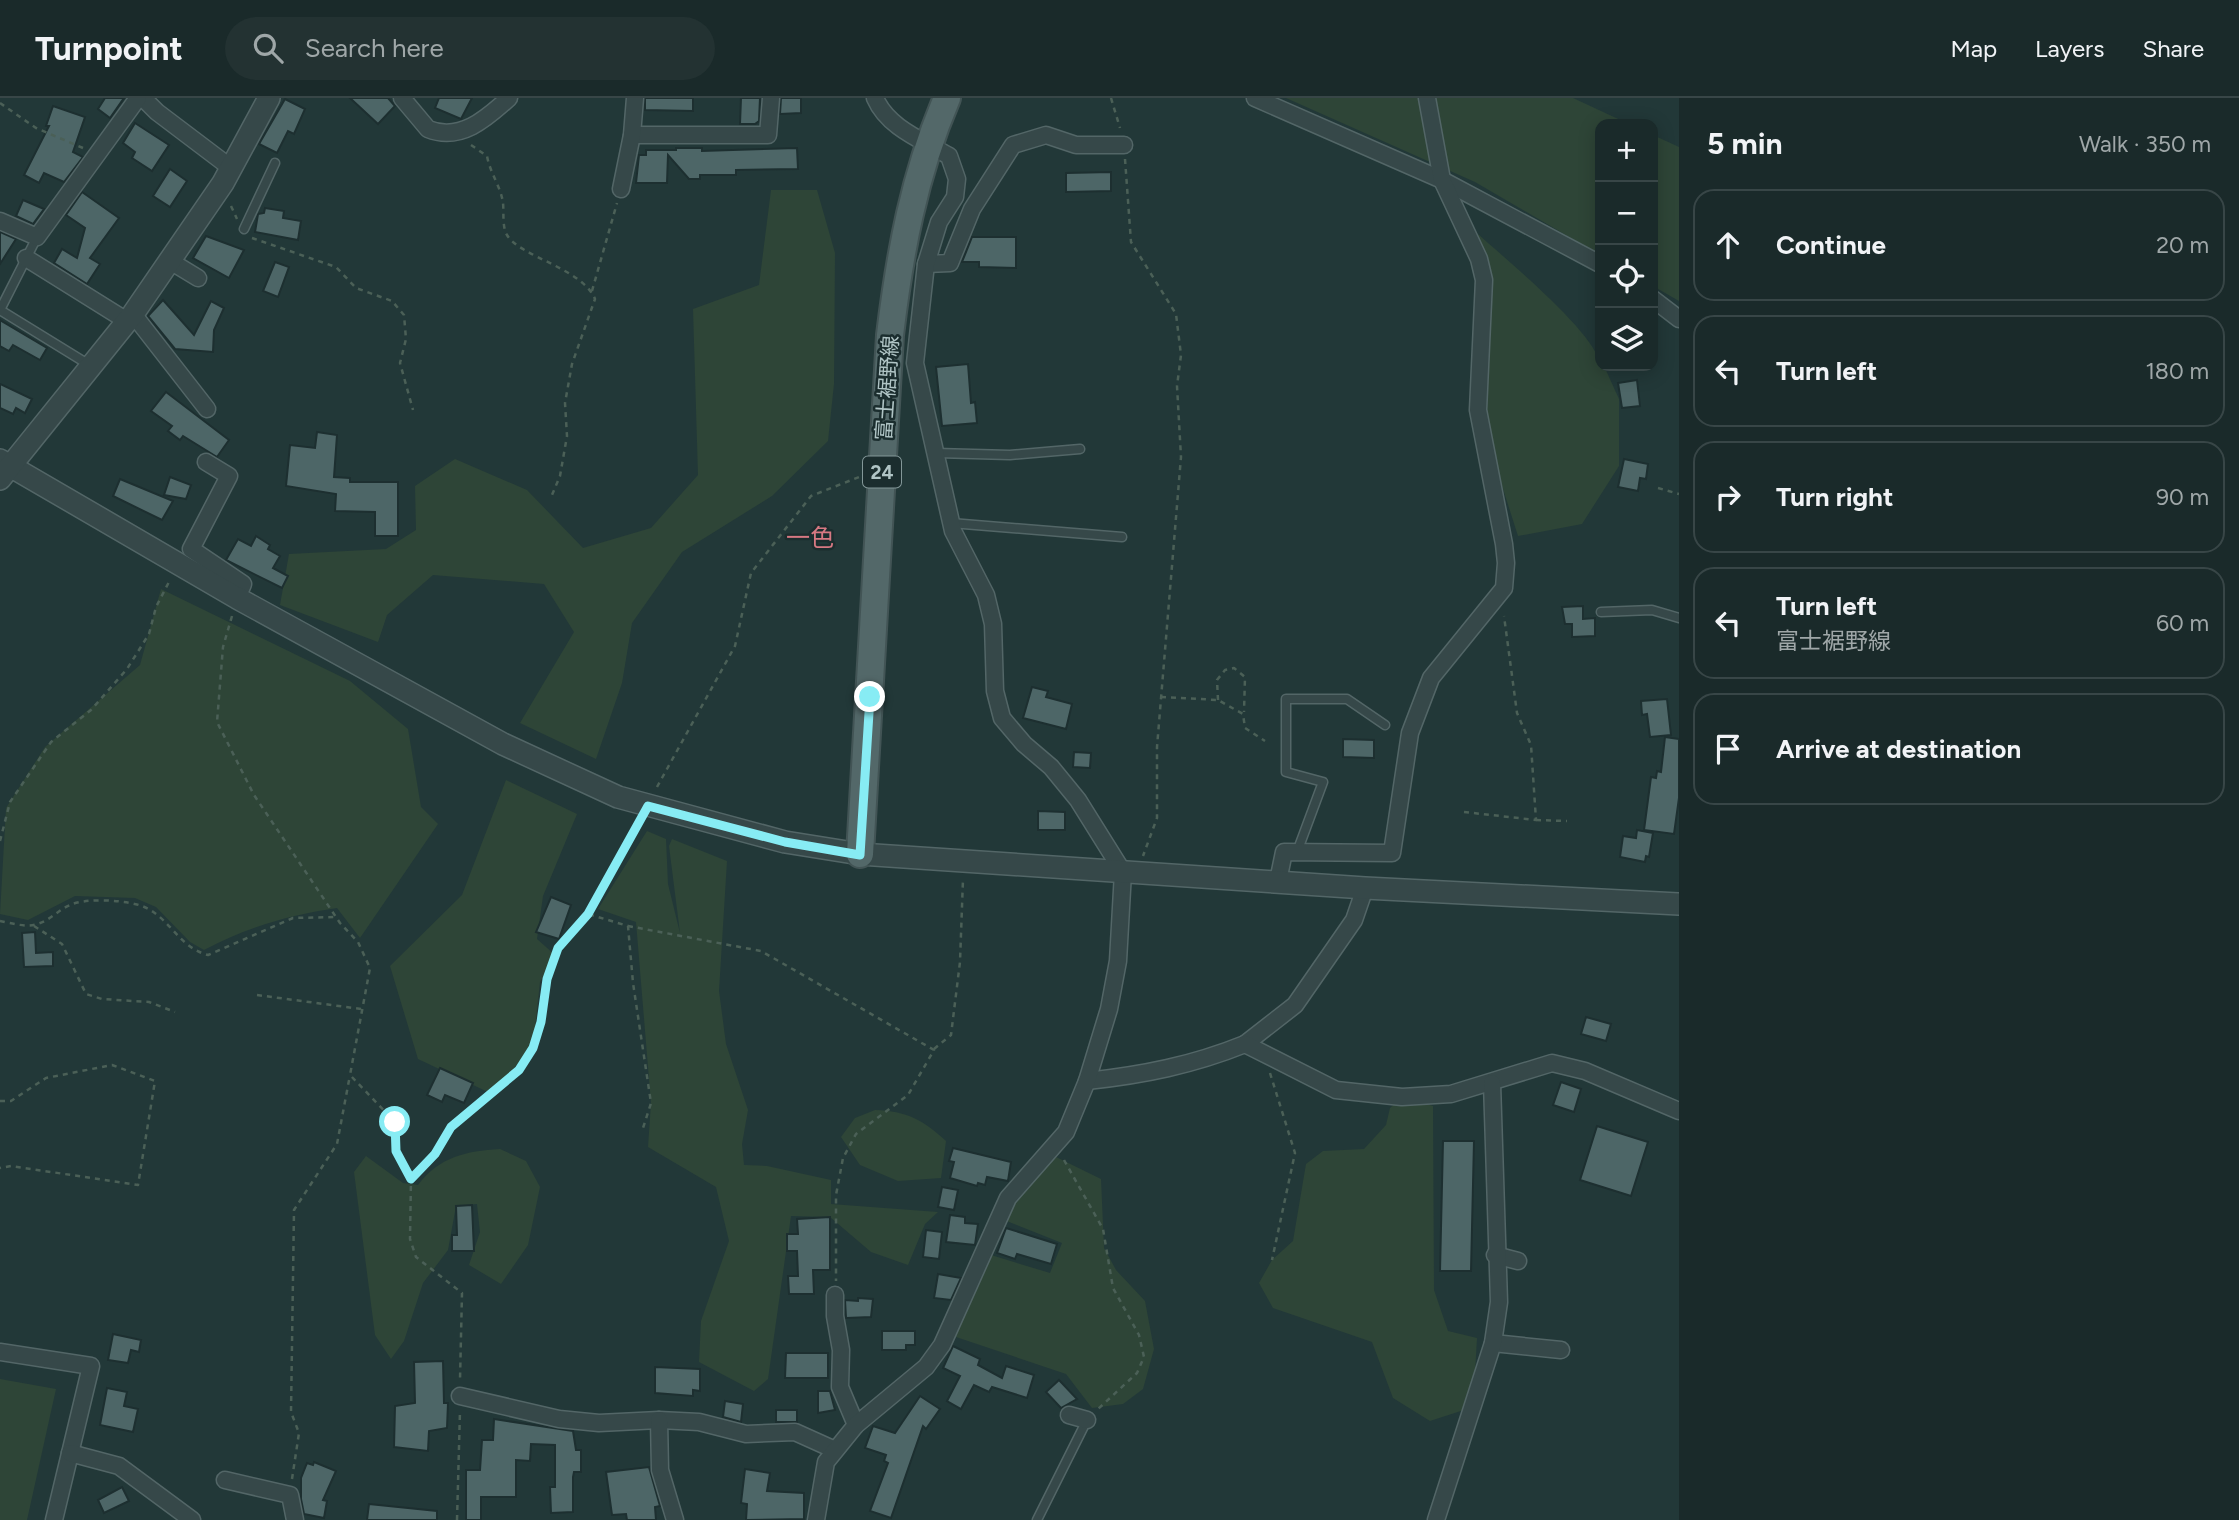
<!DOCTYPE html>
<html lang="en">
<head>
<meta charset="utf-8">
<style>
	body { margin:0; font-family:Figtree,"Noto Sans JP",sans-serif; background:#233232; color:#f1f3f6 }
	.controls { position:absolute; right:21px; top:21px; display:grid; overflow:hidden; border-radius:14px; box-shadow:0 4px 18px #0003 }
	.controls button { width:63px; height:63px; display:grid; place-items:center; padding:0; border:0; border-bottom:2px solid #384647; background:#1a2a2a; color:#f1f3f6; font:35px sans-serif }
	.stop { position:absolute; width:21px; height:21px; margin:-16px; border:5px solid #87ecf4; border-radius:50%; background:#fff }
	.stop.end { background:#87ecf4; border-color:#fff; box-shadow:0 2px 7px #0008 }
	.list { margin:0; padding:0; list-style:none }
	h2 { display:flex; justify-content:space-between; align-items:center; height:91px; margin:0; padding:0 28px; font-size:30px }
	h2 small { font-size:23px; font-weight:400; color:#9fa7a8 }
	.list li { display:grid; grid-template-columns:46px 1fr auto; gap:21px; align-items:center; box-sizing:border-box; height:112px; margin:0 14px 14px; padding:0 14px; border:2px solid #384647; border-radius:21px }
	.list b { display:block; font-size:26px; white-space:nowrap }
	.list p { margin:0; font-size:23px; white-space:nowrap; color:#9fa7a8 }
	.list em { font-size:23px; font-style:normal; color:#9fa7a8 }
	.icon { flex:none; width:38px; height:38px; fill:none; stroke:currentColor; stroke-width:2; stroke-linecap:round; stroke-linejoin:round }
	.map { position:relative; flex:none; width:1679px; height:1422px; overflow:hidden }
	header { display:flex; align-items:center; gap:42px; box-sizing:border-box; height:98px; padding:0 35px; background:#1a2a2a; border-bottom:2px solid #384647 }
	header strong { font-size:33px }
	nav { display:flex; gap:38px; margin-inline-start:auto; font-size:24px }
	.search { width:490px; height:63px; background:#233232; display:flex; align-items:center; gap:18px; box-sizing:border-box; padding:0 24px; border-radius:38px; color:#9fa7a8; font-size:26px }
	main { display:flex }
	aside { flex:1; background:#1a2a2a }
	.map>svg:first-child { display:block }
	.green { fill:#2e4537 }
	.building { fill:#4d6667; stroke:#1d2f30; stroke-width:2 }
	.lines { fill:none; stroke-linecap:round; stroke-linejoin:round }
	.service-casing { stroke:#536667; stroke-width:11 }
	.minor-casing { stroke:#536667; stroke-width:19 }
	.tertiary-casing { stroke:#536667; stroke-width:24 }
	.primary-casing { stroke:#425455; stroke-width:30 }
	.path { stroke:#4b6057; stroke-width:2.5; stroke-dasharray:5 5; stroke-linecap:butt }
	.service { stroke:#364849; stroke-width:8 }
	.minor { stroke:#364849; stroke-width:16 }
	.tertiary { stroke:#364849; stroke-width:21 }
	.primary { stroke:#536869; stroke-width:26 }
	.route { stroke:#87ecf4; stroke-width:9 }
	.labels { text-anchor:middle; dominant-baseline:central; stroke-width:5; stroke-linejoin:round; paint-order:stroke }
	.shield { fill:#1b2d2e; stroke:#839798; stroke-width:2 }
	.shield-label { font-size:19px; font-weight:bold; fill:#b0c4c5 }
	.street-label { font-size:21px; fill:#b0c4c5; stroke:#1b2d2e }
	.quarter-label { font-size:24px; fill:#d77983; stroke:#1b2d2e }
</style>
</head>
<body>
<header>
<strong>Turnpoint</strong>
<div class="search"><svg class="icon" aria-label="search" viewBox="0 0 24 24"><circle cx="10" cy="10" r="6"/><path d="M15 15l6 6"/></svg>Search here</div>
<nav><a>Map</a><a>Layers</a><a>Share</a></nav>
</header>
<main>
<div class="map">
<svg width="1679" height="1422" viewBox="0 0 1679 1422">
	<rect width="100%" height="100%" fill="#223838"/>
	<g class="green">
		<polygon points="1286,0 1573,0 1629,26 1600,26 1600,157 1475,84"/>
		<polygon points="1653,37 1679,49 1679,203 1653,188"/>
		<polygon points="771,92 817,92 835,155 834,286 828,343 772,398 682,454 632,525 622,585 596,661 520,625 574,534 544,486 433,477 387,517 378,544 280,507 289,456 386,451 416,432 415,388 455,361 527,392 583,450 651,430 698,377 693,211 759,187"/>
		<path d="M1478,136C1503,159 1600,238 1600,268H1604L1619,301V368L1582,426L1518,438L1478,312L1484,212Z"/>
		<path d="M161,491L350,583L408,631L421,709L438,726L360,840L337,810C290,817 247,829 204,852L190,844L156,809L135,800L75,798L28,822L0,816L6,710L45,649L140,567Z"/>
		<polygon points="506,682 577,716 543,798 537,841 555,857 540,884 533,950 490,995 418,961 390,868 462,797"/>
		<polygon points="647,733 666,741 668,786 680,835 669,748 672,741 727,763 719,893 726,946 748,1012 742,1046 744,1067 767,1068 831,1082 831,1106 938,1114 925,1126 908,1167 871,1154 830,1119 791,1118 768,1281 754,1293 699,1264 701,1223 729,1143 716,1089 648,1049 651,1005 636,824 598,811"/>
		<polygon points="1402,999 1433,1008 1434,1192 1448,1233 1477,1240 1473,1309 1430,1323 1393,1300 1372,1244 1273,1210 1259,1185 1272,1162 1293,1143 1306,1066 1323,1053 1364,1051 1386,1027 1390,1010"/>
		<path d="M875,1012C907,1013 923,1022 946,1043L941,1080L898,1083L860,1067L841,1039L855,1020Z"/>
		<path d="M500,1051L526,1063L540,1089L528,1147L501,1186L469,1167L480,1134L477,1106L456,1108L448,1152L423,1185L404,1243L391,1261L375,1237L354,1074L366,1058L403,1085L418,1087C439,1059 466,1053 500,1051Z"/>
		<polygon points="1052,1057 1101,1081 1104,1150 1116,1172 1145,1203 1154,1251 1143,1291 1123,1306 1092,1310 1066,1276 953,1238 991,1157 1050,1175 1062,1145 999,1120"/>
		<polygon points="0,1281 56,1291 27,1422 0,1422"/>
	</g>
	<g class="building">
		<polygon points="105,0 124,0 110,20 98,11"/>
		<polygon points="350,0 388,0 395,8 378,26"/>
		<polygon points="439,0 472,0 461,21 435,10"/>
		<polygon points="645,0 693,0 693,13 645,12"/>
		<polygon points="741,0 760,0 759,23 755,26 740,26"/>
		<polygon points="781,0 801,0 801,15 780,16"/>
		<polygon points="285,1 305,11 294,36 288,33 277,55 259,46"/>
		<polygon points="53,8 85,19 73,54 83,59 64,84 44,75 39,85 24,77 49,28 46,28"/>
		<polygon points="135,25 169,47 152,73 132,60 135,54 123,45"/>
		<polygon points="676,50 702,50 702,53 797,50 798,71 736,72 736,77 700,77 700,81 689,81 668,57 667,85 636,85 639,57 646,57 646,52 676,52"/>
		<polygon points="170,71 187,83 170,109 153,98"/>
		<polygon points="1111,74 1111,93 1066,94 1066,75"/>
		<polygon points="82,94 119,120 90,160 100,166 87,186 54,165 62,151 77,160 85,130 66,117"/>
		<polygon points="23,102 44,111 33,126 16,118"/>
		<polygon points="265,110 284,113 283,120 301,123 298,142 255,134 258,116 264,115"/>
		<polygon points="0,134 16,141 0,166"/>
		<polygon points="206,138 244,152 229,180 193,160"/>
		<polygon points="972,139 1016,139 1016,170 979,169 979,164 962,164"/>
		<polygon points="275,164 289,169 278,199 263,193"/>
		<polygon points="163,202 194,237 211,203 224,210 214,232 213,254 175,251 148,218"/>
		<polygon points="0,222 47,250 40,262 13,247 9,253 0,248"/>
		<polygon points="968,266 971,305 975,304 977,325 942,328 936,269"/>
		<polygon points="1637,282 1640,308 1622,310 1618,285"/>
		<polygon points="0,286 32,301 25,315 16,310 13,316 0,310"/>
		<polygon points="166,294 229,342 217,359 183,338 180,342 168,333 172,328 151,313"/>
		<polygon points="317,334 337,337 334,379 350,380 350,384 398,384 398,438 375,438 375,414 335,413 336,396 286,388 290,347 315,350"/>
		<polygon points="1624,361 1648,366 1646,381 1640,380 1638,393 1618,389"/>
		<polygon points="170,379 191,387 186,401 164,397"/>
		<polygon points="120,381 173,403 162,422 113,398"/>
		<polygon points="256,438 270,447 268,451 280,458 273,470 288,478 282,490 226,462 238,441 251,448"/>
		<polygon points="1583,508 1583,521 1595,520 1595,538 1572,539 1572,526 1565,526 1562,509"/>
		<polygon points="1032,589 1048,593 1046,599 1072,606 1066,631 1023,620"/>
		<polygon points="1667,601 1671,637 1650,639 1647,616 1642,617 1641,603"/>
		<polygon points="1665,639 1679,641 1679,700 1674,736 1644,732 1651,679 1656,680 1657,673 1661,674"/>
		<polygon points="1343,641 1374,642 1374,660 1343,659"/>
		<polygon points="1074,654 1091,655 1090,670 1073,669"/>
		<polygon points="1038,713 1065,714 1065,732 1038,732"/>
		<polygon points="1637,732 1653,735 1649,759 1646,758 1645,764 1620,759 1623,738 1636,740"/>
		<polygon points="551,799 571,807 559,841 536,834"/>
		<polygon points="35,834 36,855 53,854 53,868 24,869 22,835"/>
		<polygon points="1586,919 1611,926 1606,943 1581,936"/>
		<polygon points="440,970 473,985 464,1005 445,997 442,1004 427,997"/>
		<polygon points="1561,984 1581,991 1574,1014 1553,1007"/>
		<polygon points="1597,1028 1648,1044 1631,1098 1580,1082"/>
		<polygon points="1443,1043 1474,1043 1471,1173 1440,1173"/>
		<polygon points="953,1050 1011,1064 1008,1083 987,1079 985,1087 978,1085 977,1088 950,1080 954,1064 949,1063"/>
		<polygon points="942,1089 958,1092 954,1112 938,1109"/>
		<polygon points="472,1107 474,1153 452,1153 452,1137 457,1137 456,1108"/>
		<polygon points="950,1117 965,1119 965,1125 978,1126 975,1147 946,1144"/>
		<polygon points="830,1119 830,1172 813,1172 814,1196 789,1196 788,1178 798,1178 797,1153 787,1153 787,1136 798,1136 797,1121"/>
		<polygon points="1006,1130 1057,1146 1051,1166 1017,1156 1015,1161 997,1155"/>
		<polygon points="926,1132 942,1134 939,1161 923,1159"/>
		<polygon points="938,1176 961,1180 951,1202 934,1200"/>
		<polygon points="858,1200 873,1201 871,1219 846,1220 845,1202 858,1203"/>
		<polygon points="882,1233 915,1233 915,1247 906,1247 906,1252 882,1252"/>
		<polygon points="113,1236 141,1242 139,1254 131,1252 128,1265 108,1262"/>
		<polygon points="953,1248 980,1261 978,1267 1002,1280 1006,1268 1034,1277 1027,1300 992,1289 989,1294 974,1287 961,1311 947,1303 960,1278 943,1270"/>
		<polygon points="786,1255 828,1255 828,1280 785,1280"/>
		<polygon points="443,1263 444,1305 448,1305 447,1330 429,1333 428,1353 394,1349 395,1308 415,1305 414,1264"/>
		<polygon points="655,1269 700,1271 700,1293 693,1292 693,1298 655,1295"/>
		<polygon points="1059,1282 1077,1301 1061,1310 1046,1294"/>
		<polygon points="107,1290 127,1294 124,1308 138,1311 133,1334 100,1327"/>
		<polygon points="818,1293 830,1293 835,1312 818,1315"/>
		<polygon points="920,1298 940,1311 926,1331 923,1328 891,1420 870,1413 888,1365 884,1363 886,1357 865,1350 873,1328 895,1335"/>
		<polygon points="725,1303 743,1306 741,1324 723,1319"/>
		<rect x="776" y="1312" width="21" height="12"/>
		<polygon points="494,1321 573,1333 576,1352 581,1352 581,1374 574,1374 573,1379 573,1414 551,1415 550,1389 555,1389 555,1347 531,1346 530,1363 516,1362 516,1399 481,1399 481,1422 466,1422 466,1372 480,1372 482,1342 493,1342"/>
		<polygon points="314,1364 336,1373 323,1402 327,1403 324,1420 304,1416 301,1401 301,1380 307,1365 313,1367"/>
		<polygon points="649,1369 660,1408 655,1409 656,1422 627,1422 626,1416 612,1417 606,1374"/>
		<polygon points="745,1371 770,1375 767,1393 804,1395 804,1421 746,1422 747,1406 741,1405"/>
		<polygon points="122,1389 129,1403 104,1415 98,1402"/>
		<polygon points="369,1406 437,1413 437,1422 367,1422"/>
	</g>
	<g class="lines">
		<defs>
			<g id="service">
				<polyline points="244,131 275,65"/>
				<polyline points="37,139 0,212 91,268"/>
				<polyline points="936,355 1010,357 1080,351"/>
				<polyline points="951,425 1122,439"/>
				<polyline points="1601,514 1652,512 1679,520"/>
				<polyline points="1297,754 1323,684 1286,674 1286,601 1347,601 1385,627"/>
				<polyline points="1037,1422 1087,1322"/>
			</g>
			<g id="minor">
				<polyline points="143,0 157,14 231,70"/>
				<path d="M402,0L428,31C460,44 486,21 509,0"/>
				<polyline points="1255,0 1442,82 1600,166"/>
				<polyline points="632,37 768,37 771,0"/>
				<polyline points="621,91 632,37 635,0"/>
				<polyline points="0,123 37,139 138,0"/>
				<polyline points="26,160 127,223"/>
				<polyline points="170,163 198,180"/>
				<polyline points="926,166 950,165 972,111 1013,47 1046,37 1076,47 1124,47"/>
				<polyline points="1653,201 1679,221"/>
				<polyline points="133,216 207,311"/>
				<polyline points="206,364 229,378 191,451 243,486 237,500"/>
				<polyline points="1278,783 1284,754 1392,755 1410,635 1431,580 1504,490 1506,465 1504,446 1478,312 1484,182 1479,161 1442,82 1427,0"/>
				<polyline points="1245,946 1295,907 1354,822 1365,790"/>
				<path d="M1087,983C1143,977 1193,967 1245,946L1336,992L1402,999L1451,996L1552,965L1585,973L1679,1013"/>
				<polyline points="1495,1157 1518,1163"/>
				<polyline points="835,1197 835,1218 841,1252 840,1289 856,1327"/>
				<polyline points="1493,1245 1561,1252"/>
				<polyline points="0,1254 91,1268 54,1422"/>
				<polyline points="460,1298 559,1321 599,1325 659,1322 699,1324 746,1336 795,1334 835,1352"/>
				<polyline points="1069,1317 1087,1322"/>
				<polyline points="659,1322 660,1372 675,1422"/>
				<polyline points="70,1355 119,1368 192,1422"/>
				<polyline points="225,1382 290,1397 295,1422"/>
				<path d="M816,1422L826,1364L856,1327L926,1269L942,1247L1008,1100L1066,1034L1087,983L1109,911L1118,863L1123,774L1078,702L1051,669L1024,646L1002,620L995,593L993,526L986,497L953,433L915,265L926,166L939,124L955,99L957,81L949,58C922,42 888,30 875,0"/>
				<polyline points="1436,1422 1493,1245 1499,1204 1492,985"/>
			</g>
			<g id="tertiary">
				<polyline points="0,362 237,500 503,646 618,699 785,744 860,756 1365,790 1679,806"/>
				<polyline points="0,381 133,216 223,85 269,0"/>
			</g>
			<path id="primary" d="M860,756L890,237C900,154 914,77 947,0"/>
		</defs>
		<use href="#service" class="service-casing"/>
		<use href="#minor" class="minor-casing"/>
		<use href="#tertiary" class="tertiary-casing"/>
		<use href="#primary" class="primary-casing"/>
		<g class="path">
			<polyline points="1111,0 1120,30"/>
			<polyline points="0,5 36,30 83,50"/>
			<path d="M471,47L487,58C490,75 501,89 503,105C504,114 502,129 507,137C520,159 582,170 595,201L572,266L565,305L567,338L560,378L552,397"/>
			<polyline points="1125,61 1131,144 1176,216 1181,257 1177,288 1181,359 1157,649 1157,720 1143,758"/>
			<polyline points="231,108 237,121"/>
			<polyline points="252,140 336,169 356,190 392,203 404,217 406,241 400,265 413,312"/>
			<polyline points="592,193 617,105"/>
			<polyline points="1658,390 1679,396"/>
			<polyline points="232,518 223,549 217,624 254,697 340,825 358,844 370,870 350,977 395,1024 396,1053 411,1081 410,1141 416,1159 462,1195 460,1282"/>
			<polyline points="1161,599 1218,602 1243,616 1245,630 1265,643"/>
			<polyline points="1218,602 1217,582 1225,572 1234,570 1245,579 1244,614"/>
			<polyline points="657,689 735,548 751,475 811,398 859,379"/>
			<polyline points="1464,714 1536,722 1531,647 1517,615 1504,518"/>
			<polyline points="1536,722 1567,723"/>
			<polyline points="0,743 10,704 51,644 91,612 127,571 149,536 156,509 170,482"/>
			<polyline points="588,815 639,723"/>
			<path d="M0,823C11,825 27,830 37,826C51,822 58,812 70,807C85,800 119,802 135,806C168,813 176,849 208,857L293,820L334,819"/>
			<polyline points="34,828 62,846 86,896 102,901 149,904 175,914"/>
			<polyline points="628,828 761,853 934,952 908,997 856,1036 843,1060 836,1097 836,1183"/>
			<polyline points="257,897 361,911"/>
			<polyline points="934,951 951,937 960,864 963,781"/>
			<polyline points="1270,975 1295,1055 1272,1162"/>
			<polyline points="0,1003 11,1003 46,980 112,967 155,983 138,1087 11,1068 0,1070"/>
			<polyline points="1064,1062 1103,1131 1113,1190 1139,1237 1144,1259 1137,1275 1097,1312"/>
			<path d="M411,1081C427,1063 436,1047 451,1030C474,1001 514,986 532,952C544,931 542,906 546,883C552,855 570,837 588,816L628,828L633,885L651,1005L643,1030"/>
			<polyline points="292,1381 299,1335 291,1314 294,1112 337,1046 350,977"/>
			<polyline points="457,1422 460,1313"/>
		</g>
		<use href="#service" class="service"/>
		<use href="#minor" class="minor"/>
		<use href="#tertiary" class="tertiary"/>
		<use href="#primary" class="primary"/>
	</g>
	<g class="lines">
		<polyline class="route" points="395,1024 396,1053 411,1081 435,1056 451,1029 519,972 533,950 541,924 547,881 558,850 588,816 648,708 785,744 860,757 870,599"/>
	</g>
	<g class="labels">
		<rect class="shield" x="863" y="358.5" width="38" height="31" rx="5"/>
		<g class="shield-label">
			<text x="882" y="374">24</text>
		</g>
		<g class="street-label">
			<text transform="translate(887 290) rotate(-86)">富士裾野線</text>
		</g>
		<g class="quarter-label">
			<text x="810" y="439">一色</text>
		</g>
	</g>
</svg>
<div class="controls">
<button>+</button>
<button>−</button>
<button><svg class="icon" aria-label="locate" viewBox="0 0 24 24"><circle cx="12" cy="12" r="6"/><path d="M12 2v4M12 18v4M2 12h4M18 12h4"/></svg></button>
<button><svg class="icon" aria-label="layers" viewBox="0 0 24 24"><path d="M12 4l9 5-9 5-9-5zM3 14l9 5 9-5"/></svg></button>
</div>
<div class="stop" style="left:395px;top:1024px"></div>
<div class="stop end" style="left:870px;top:599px"></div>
</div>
<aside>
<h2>5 min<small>Walk · 350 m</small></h2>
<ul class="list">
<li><svg class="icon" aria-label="ahead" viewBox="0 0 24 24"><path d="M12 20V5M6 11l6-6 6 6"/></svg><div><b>Continue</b></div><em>20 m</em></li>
<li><svg class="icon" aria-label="left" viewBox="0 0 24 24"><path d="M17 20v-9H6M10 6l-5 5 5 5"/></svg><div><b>Turn left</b></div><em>180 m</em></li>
<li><svg class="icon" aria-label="right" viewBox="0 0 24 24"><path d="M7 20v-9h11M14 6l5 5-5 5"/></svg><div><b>Turn right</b></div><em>90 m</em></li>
<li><svg class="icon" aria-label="left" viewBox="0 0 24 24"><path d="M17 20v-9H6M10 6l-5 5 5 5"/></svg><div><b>Turn left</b><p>富士裾野線</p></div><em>60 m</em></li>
<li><svg class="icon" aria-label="arrive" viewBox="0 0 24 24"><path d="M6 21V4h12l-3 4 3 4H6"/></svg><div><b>Arrive at destination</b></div></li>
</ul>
</aside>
</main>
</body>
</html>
